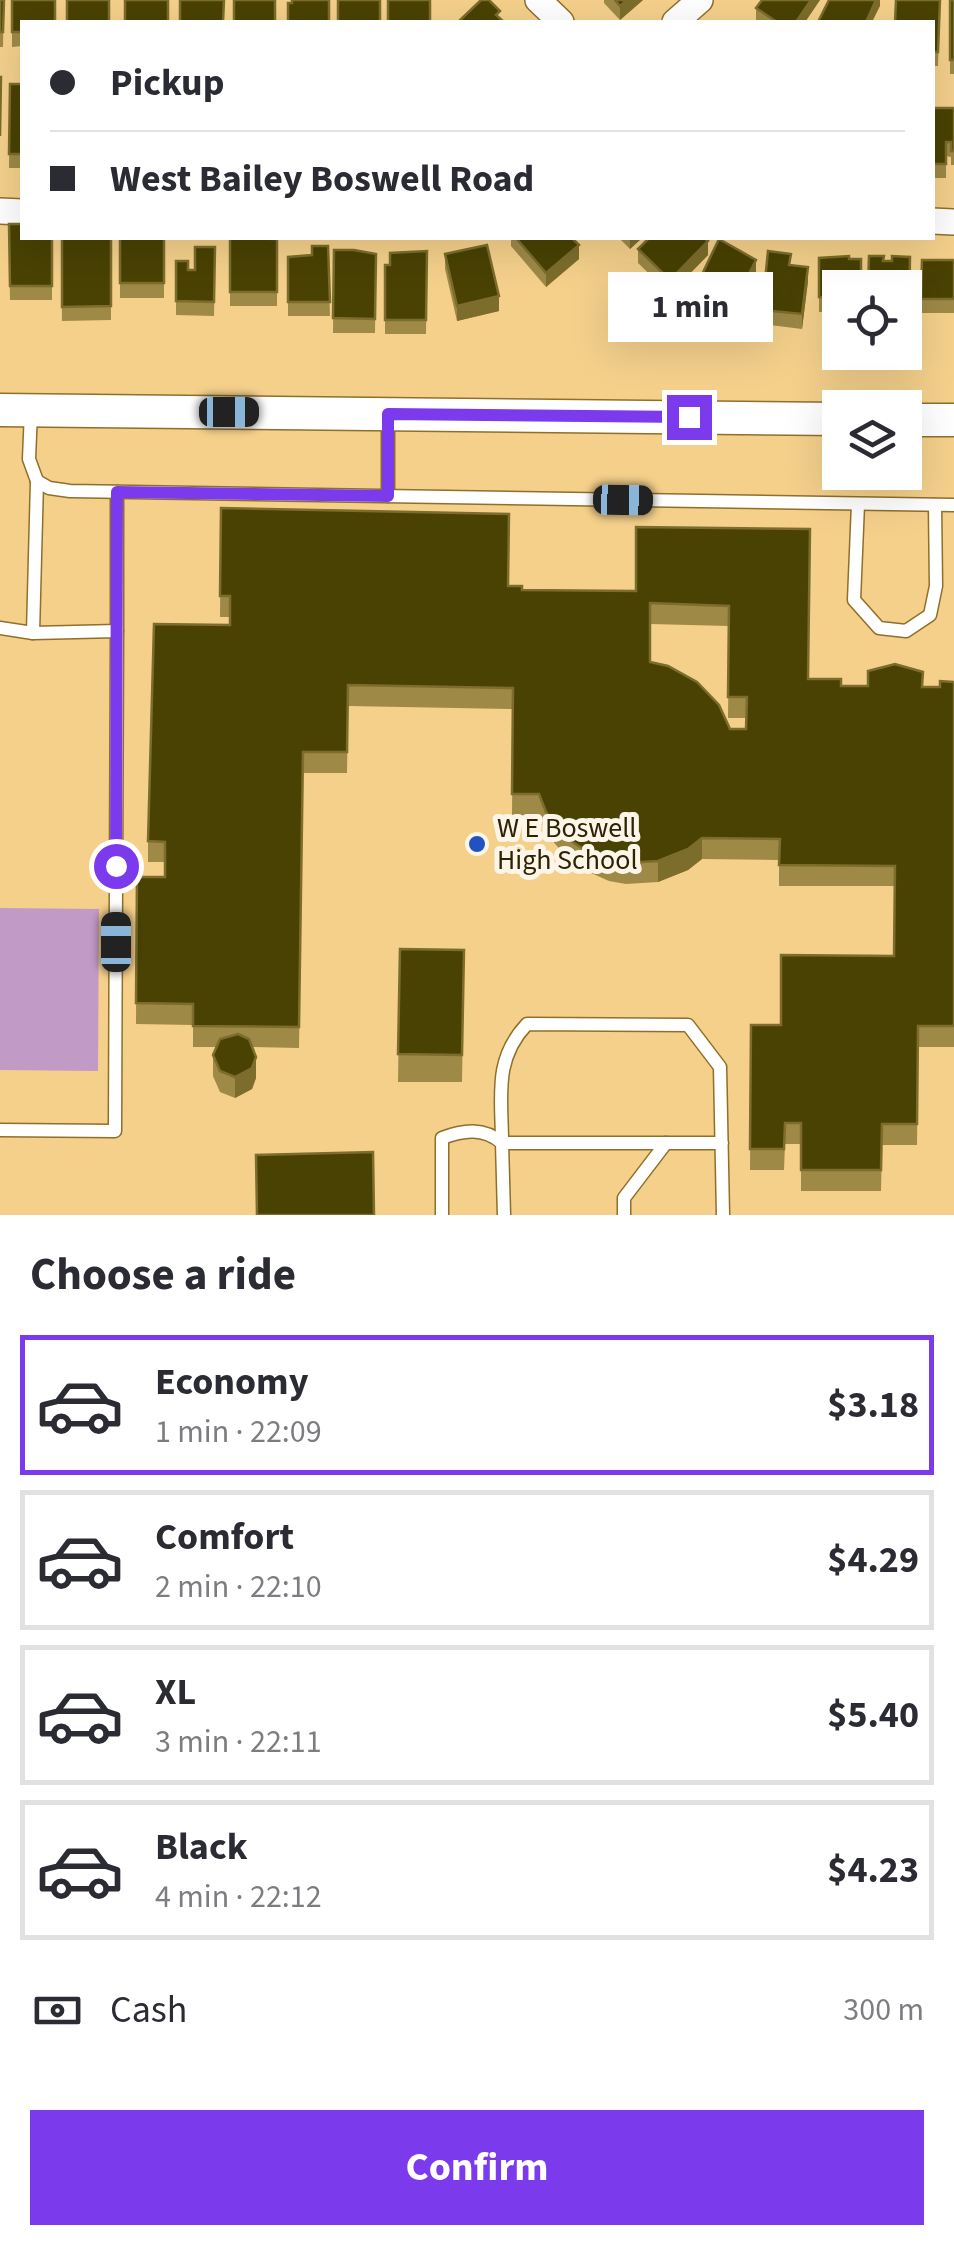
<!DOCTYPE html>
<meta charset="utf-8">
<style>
:root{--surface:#fff;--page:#f7f7f7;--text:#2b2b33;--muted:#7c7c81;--line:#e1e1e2;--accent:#7c3aed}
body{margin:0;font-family:"Source Sans 3",sans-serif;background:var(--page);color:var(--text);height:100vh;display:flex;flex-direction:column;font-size:38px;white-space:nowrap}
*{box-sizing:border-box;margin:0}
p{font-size:32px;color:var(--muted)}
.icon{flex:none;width:55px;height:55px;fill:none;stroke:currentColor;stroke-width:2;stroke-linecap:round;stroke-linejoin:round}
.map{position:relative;height:1215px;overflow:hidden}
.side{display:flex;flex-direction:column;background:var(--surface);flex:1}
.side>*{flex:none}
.guide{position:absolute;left:20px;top:20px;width:915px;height:220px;border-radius:0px;box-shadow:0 10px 40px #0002;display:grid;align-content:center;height:220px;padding:0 30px;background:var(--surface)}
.controls{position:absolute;left:822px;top:270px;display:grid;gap:20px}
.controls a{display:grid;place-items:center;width:100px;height:100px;border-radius:0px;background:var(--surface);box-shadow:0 10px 40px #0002;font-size:50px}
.end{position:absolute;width:45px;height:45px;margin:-22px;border:12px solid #7c3aed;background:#fff;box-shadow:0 0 0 5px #fff}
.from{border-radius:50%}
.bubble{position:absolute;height:70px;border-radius:0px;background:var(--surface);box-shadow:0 10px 40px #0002;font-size:32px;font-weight:700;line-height:70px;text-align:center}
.car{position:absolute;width:30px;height:60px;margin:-30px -15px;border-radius:12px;box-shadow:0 0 8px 2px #0007;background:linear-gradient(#222 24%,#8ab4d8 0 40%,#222 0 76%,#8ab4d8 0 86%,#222 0)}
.guide b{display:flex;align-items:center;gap:35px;height:95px;font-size:38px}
.guide b+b{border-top:2px solid var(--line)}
.guide i{width:25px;height:25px;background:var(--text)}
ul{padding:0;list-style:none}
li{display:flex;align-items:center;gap:30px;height:140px;margin:0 20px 15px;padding:0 10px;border:5px solid var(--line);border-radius:0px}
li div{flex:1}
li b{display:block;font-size:38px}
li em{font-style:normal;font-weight:700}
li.current{border-color:var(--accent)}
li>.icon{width:90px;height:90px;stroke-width:1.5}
h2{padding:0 30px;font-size:45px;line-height:120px}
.pay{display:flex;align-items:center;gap:25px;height:110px;padding:0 30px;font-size:38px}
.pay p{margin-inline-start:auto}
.button{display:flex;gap:20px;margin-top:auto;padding:20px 30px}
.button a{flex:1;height:115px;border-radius:0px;background:var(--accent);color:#fff;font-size:40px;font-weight:700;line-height:115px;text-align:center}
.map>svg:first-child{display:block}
</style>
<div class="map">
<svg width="954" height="1215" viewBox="0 0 954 1215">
<rect width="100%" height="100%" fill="#f4d08b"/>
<path fill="#c19ac5" d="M0,908L99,909L98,1071L0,1070Z"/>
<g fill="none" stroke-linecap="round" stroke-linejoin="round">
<defs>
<g id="service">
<path d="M388,417V496"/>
<path d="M37,481L49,488L70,491L954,505"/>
<path d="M117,492V631"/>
<path d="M858,504L854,600L879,628L906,631L930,615L936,586L935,505"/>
<path d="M0,628L33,633L37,481L29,459L31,411"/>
<path d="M0,1130L115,1131L117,631L33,633"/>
<path d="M722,1143H502C502,1097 493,1060 527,1024L688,1025L720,1067L723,1215"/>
<path d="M442,1215V1138C463,1130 484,1127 502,1143L504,1215"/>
<path d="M624,1215V1198L666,1143"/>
</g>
<g id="minor">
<path d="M538,0L561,22"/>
<path d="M675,22L700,0"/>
<path d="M0,211L22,212"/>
<path d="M932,221L954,222"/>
</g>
<g id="secondary">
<path d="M0,410L840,419"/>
<path d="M905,420H954"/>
</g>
</defs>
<use href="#service" stroke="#906f29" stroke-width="15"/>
<use href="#minor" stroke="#906f29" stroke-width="28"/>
<use href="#secondary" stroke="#906f29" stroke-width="35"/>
<use href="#service" stroke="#fff" stroke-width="12"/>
<use href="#minor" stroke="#fff" stroke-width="25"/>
<use href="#secondary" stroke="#fff" stroke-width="32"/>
</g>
<g fill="#9e8947" fill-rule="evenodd">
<path d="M0,0H4L3,47H0Z"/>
<path d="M12,0L22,22V46L12,47Z"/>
<path d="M604,0H643L620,20L604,3Z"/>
<path d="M762,0H820L805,22H756V8Z"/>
<path d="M940,0L938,66H932V22Z"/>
<rect x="950" y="0" width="4" height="74"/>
<path d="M10,84H22V168H9Z"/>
<path d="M932,108H954V165H951V157L946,156V178H932Z"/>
<path d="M9,224L22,238H52V300H10Z"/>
<path d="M61,238H111V320L62,321Z"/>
<rect x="120" y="238" width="44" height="60"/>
<path d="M230,238L277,239V306H230Z"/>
<path d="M511,238H572L579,259L546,287L511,246Z"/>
<path d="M619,238H642L630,249Z"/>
<path d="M328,246L330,316H288V257L312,255Z"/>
<path d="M215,247L214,316L176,315V261L188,270H195Z"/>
<path d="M638,249L708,255L670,294L638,263Z"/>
<path d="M334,250L376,254L375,333H333Z"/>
<path d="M427,251L426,334H385V265H390Z"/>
<path d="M445,254L499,311L457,321L445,269Z"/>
<path d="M910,257L909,328L905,327V288L883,261H892Z"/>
<path d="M819,258L849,259L840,288V312H819Z"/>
<path d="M922,260H954V313H921Z"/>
<path d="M791,265L808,281L802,329L762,324V310Z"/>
<path d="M756,274L732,322L695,303V289Z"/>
<path d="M221,508L522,590L636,591L810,529L808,679L841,686L940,687L954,682V1047H918L917,1145H882L881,1191H801V1144H785L784,1170H750L751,1025H781L894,956V886H779V860L702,859L688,870L658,882L626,884L609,881L580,868L567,858L546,833L539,815H512L513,709L348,706L347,773H303L299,1048L253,1047L256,1078L252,1089L235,1098L220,1092L213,1076V1055L216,1047H193V1025L136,1024L137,877H165V862H148V841L230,625V617H220ZM650,624L729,626L728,718H747L746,729H730L650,662Z"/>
<path d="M400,949L464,950L462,1082H398Z"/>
</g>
<g fill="#7c6d2c">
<path d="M627,0H643L620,20V6Z"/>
<path d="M811,0H820L805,22H796Z"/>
<path d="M876,0H880V6L872,22H866Z"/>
<path d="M630,238H642L630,249Z"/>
<path d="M708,241V255L670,294V280Z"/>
<path d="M579,245V259L546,287V273Z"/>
<path d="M756,260V274L732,322V307Z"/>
<path d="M808,267V281L802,329V314Z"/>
<path d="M499,296V311L457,321V306Z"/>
<path d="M702,838V859L688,870L658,882V861Z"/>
<path d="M256,1057V1078L252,1089L235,1098V1077Z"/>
</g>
<g fill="#494203" stroke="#7c6d2c" stroke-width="2.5" fill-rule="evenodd">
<path d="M0,0H4L3,32H0Z"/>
<path d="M12,0H55V22H22V32H12Z"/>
<rect x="67" y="0" width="42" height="22"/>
<rect x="125" y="0" width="43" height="22"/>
<path d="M180,0H224L223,22H180Z"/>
<rect x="234" y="0" width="41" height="22"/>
<path d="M292,0H329V22H288V3H292Z"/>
<rect x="338" y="0" width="42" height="22"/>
<rect x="388" y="0" width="42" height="22"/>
<path d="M481,0H489L500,11L496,15L504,22H458Z"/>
<path d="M615,0H627L620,6Z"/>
<path d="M762,0H811L796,22H777L756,8Z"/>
<path d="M829,0H876L866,22H818Z"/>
<path d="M896,0H940L938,52H932V22H895Z"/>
<rect x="950" y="0" width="4" height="60"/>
<path d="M0,77H1L0,136Z"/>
<path d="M10,84H22V154H9Z"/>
<path d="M932,108H954V151H951V142H946V164H932Z"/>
<path d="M9,224H22V238H52V286H10Z"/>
<path d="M62,238H111V306L62,307Z"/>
<rect x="120" y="238" width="44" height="45"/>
<path d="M230,238L277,239V292H230Z"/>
<path d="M516,238H572L579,245L546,273Z"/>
<path d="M649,238H704L708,241L670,280L638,249Z"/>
<path d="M719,239L756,260L732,307L695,289Z"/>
<path d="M487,245L499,296L457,306L445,254Z"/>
<path d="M312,246H328L330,302H288V257L312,255Z"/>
<path d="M195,247H215L214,302L176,301V261H188V270H195Z"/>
<path d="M334,250H354L376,254L375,319L333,318Z"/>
<path d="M427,251L426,320H385V265H390V253Z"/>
<path d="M768,251L791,254L789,265L808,267L802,314L762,310Z"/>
<path d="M849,256V259H861V288H840V298L819,297V258Z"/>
<path d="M869,256H884L883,261H892V256L910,257L909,313H905V288H868Z"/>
<path d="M922,260H954V299H921Z"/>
<path d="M221,508L509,514L508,586H522V590L636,591V527L810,529L808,679H841V686H868V671L895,664L923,672L922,687H940V681L954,682V1026H918L917,1124H882L881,1170H801V1123H785L784,1149H750L751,1025H781V955L894,956L895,866L779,865L780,839L702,838L688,849L658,861L626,863L609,860L580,847L567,838L546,812L539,794H512L513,688L348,685L347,752H303L299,1027L193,1026V1004L136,1003L137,877H165V842L148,841L154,624L230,625V596H220ZM650,603L729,606L728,697H747L746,729H730L719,705L697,682L668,666L650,662Z"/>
<path d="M400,949L464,950L462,1055L398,1054Z"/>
<path d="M238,1034L249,1039L256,1057L252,1068L235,1077L220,1071L213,1055L220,1039Z"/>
<path d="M373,1152L374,1215H257L256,1155Z"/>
</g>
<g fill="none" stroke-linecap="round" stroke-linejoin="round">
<path stroke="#7c3aed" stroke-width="12" d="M116,866L117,492L388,496V414L689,417"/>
</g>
<circle fill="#2153c0" stroke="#fcf5e8" stroke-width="4" cx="477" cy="844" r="10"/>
<g text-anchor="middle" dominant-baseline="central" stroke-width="10" stroke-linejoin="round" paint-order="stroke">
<g font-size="28" fill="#2f2104" stroke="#fcf5e8" text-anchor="start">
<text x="497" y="828">W E Boswell<tspan x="497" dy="32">High School</tspan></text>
</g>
</g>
</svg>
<div class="controls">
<a><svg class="icon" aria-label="locate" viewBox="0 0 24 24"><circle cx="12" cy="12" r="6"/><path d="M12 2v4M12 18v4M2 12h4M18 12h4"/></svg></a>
<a><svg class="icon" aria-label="layers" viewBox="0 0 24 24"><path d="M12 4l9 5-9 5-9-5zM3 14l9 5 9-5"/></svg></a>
</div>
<i class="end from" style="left:116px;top:866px"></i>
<i class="end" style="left:689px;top:417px"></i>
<div class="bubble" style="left:608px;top:272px;width:165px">1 min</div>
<i class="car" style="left:229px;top:412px;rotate:90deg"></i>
<i class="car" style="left:623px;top:500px;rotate:91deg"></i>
<i class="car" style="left:116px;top:942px;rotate:0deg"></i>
<div class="guide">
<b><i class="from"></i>Pickup</b>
<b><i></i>West Bailey Boswell Road</b>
</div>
</div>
<section class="side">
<h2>Choose a ride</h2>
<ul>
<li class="current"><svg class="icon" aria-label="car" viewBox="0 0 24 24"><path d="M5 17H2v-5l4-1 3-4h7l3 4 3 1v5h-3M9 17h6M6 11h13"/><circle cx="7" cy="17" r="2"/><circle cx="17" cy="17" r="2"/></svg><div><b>Economy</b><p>1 min · 22:09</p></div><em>$3.18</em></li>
<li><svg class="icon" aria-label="car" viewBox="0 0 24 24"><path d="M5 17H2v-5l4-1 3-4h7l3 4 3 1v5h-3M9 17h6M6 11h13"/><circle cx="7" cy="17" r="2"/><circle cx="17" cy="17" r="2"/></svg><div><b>Comfort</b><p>2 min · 22:10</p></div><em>$4.29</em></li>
<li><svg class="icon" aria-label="car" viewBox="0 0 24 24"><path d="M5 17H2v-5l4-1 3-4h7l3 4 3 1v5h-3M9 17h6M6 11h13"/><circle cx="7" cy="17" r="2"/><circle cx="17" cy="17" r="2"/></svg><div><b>XL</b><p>3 min · 22:11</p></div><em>$5.40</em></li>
<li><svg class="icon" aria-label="car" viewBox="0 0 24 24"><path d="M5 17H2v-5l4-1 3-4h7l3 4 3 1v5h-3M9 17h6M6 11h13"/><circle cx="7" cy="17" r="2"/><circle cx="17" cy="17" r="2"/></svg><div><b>Black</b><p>4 min · 22:12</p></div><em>$4.23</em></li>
</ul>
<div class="pay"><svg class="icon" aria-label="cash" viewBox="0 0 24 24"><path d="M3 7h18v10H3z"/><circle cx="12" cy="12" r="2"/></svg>Cash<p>300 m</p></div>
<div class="button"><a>Confirm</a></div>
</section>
